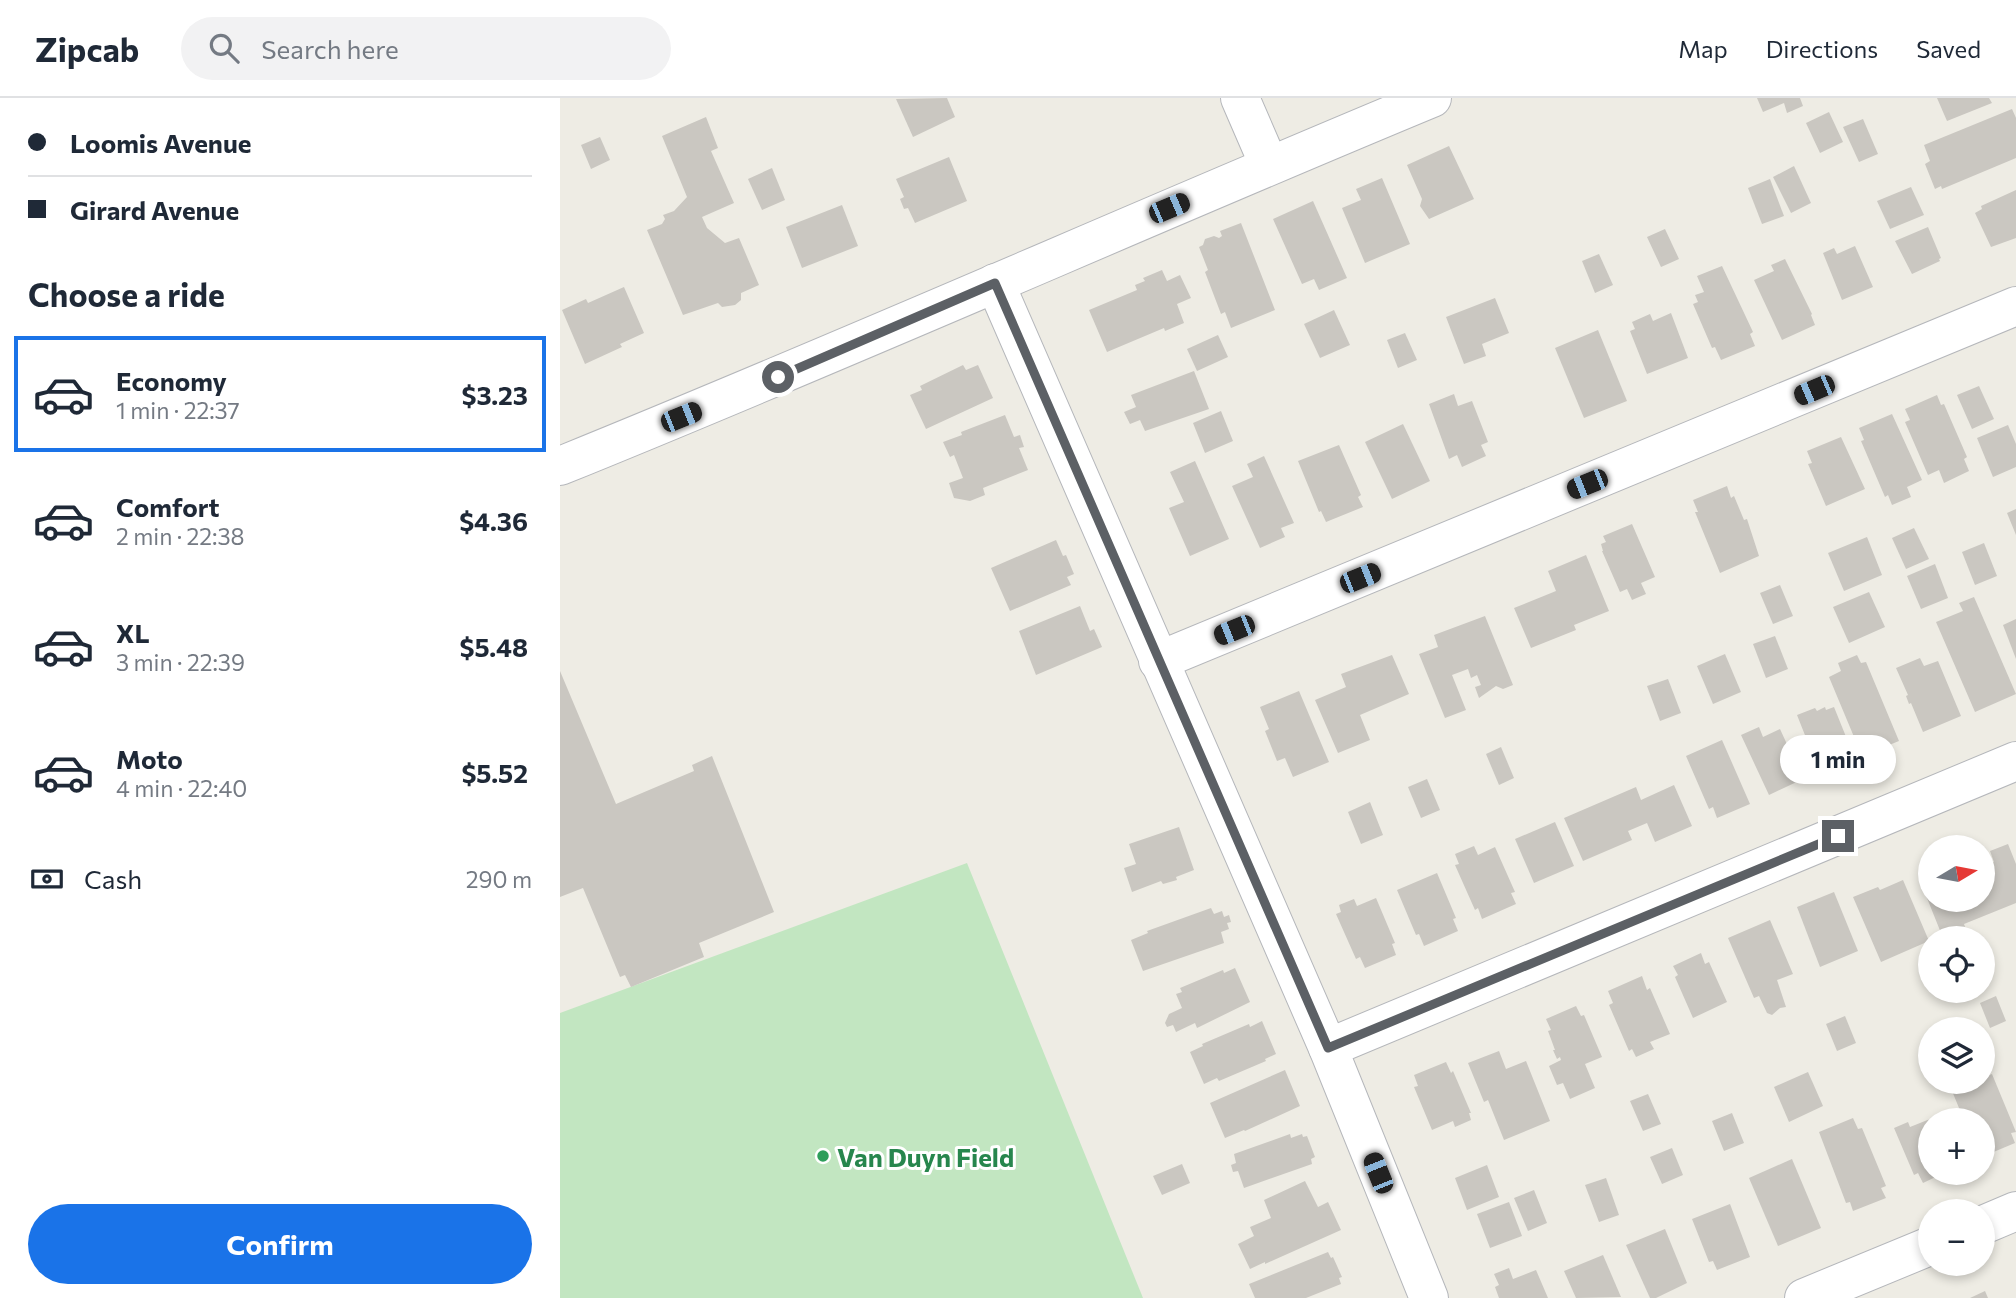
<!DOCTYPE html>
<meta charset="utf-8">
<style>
:root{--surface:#fff;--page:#f2f2f3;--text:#1f2937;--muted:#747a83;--line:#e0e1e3;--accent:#1a73e8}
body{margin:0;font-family:Commissioner,sans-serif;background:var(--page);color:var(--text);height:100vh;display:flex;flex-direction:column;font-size:26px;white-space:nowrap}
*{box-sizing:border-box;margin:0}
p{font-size:23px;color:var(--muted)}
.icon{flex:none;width:38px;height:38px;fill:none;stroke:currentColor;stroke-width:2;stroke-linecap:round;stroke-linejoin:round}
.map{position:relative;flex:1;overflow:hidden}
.sheet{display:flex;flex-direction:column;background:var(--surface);width:560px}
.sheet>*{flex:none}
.banner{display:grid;align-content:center;height:154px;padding:0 28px;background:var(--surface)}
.needle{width:46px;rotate:80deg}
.buttons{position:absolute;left:1358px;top:737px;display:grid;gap:14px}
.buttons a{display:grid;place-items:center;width:77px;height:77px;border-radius:50%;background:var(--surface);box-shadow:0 4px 10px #0003;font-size:35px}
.end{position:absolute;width:32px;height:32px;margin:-16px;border:9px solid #5c6065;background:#fff;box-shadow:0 0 0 4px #fff}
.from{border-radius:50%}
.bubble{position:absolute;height:49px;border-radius:24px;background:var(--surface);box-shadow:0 4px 10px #0003;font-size:23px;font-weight:700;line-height:49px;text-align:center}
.car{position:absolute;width:21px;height:42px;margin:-21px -10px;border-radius:9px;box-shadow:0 0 5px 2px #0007;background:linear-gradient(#222 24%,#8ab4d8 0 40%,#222 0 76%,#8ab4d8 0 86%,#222 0)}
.banner b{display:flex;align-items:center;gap:24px;height:66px;font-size:26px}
.banner b+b{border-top:2px solid var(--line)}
.banner i{width:18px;height:18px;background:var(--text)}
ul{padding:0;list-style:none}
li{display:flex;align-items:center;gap:21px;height:116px;margin:0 14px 10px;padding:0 14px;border:4px solid transparent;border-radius:0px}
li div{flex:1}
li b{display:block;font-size:26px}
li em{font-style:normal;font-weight:700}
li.current{border-color:var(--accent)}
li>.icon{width:63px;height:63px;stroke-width:1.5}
h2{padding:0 28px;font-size:32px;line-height:84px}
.pay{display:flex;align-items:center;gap:18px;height:77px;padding:0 28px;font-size:26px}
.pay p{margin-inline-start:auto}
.button{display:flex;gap:14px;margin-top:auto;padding:14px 28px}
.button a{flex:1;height:80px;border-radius:42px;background:var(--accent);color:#fff;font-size:28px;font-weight:700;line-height:80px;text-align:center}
header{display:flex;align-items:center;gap:42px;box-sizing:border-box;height:98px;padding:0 35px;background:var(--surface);border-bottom:2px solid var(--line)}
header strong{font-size:33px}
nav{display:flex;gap:38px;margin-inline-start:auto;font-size:24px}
.search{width:490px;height:63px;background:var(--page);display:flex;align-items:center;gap:18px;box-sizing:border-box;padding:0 24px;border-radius:38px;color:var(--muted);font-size:26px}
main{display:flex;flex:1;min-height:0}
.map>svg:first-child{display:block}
</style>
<header>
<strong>Zipcab</strong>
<div class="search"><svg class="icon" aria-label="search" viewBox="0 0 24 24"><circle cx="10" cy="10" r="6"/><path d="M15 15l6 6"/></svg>Search here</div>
<nav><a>Map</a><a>Directions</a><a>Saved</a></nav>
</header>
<main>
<section class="sheet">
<div class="banner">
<b><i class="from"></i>Loomis Avenue</b>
<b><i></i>Girard Avenue</b>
</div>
<h2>Choose a ride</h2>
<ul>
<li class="current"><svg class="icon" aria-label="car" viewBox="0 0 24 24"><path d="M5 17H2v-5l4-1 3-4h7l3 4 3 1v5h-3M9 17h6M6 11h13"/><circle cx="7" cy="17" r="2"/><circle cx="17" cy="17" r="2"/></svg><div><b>Economy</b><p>1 min · 22:37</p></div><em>$3.23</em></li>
<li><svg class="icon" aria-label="car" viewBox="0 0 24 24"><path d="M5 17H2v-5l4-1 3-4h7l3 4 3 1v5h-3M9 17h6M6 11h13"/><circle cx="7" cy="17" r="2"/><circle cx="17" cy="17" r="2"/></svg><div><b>Comfort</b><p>2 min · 22:38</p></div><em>$4.36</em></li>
<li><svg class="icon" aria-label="car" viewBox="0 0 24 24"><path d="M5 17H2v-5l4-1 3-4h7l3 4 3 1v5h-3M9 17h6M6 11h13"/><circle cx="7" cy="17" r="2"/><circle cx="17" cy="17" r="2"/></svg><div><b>XL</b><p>3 min · 22:39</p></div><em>$5.48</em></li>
<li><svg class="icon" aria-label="car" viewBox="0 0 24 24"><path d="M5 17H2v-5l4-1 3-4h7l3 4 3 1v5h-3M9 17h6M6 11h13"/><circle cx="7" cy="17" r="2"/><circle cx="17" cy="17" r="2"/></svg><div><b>Moto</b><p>4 min · 22:40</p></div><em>$5.52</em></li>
</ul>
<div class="pay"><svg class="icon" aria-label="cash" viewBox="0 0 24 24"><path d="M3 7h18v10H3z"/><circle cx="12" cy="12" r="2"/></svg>Cash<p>290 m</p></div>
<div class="button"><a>Confirm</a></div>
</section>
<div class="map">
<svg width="1456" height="1200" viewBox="0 0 1456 1200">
<rect width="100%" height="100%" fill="#eeece4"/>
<path fill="#c2e6c1" d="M407,765L583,1200H0V915Z"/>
<g fill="#cac7c1">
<path d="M387,0L395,19L353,39L336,1Z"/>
<path d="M1197,0H1240L1243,8L1227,15L1224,5L1203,14Z"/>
<path d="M1377,0H1429L1432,5L1387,23Z"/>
<path d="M1452,11L1456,20V60L1382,91L1381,88L1375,91L1365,66L1370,63L1364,47Z"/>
<path d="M1269,14L1283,44L1260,55L1246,25Z"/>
<path d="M146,19L158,50L151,53L174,105L142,119L147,130L165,145L179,140L199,187L181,195V202L175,207L162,209L158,205L123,217L87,132L102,126L105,121L103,117L114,113L127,99L102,38Z"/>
<path d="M1303,21L1318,56L1299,64L1283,29Z"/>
<path d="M40,39L50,62L31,71L21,47Z"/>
<path d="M889,48L914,101L869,121L860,108L862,101L847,67Z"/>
<path d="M389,59L407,103L355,125L348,110L344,111L340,101L344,99L336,81Z"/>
<path d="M1234,68L1251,105L1231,115L1213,79Z"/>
<path d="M212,70L225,102L202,112L188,81Z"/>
<path d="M822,80L850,146L805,165L782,110L801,102L796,91Z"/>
<path d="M1210,81L1224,118L1202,126L1188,90Z"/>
<path d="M1351,89L1364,117L1330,131L1317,103Z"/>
<path d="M1456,92V140L1431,149L1415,115L1422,111L1421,108Z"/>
<path d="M753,103L787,180L759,192L754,181L742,186L713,121Z"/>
<path d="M282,107L298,148L242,170L226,129Z"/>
<path d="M681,125L715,212L671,230L665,214L661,216L645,174L648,172L639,149L643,147L645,141L654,138L659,140L662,138L660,133Z"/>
<path d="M1368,129L1381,160L1379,161L1380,163L1352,176L1335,143Z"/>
<path d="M1105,131L1119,161L1101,169L1087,139Z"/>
<path d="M1295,148L1313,189L1282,202L1263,155L1274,150L1277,156Z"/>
<path d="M1039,156L1053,187L1035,195L1022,163Z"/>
<path d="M1225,161L1252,216L1251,217L1255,227L1222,242L1194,182L1214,173L1211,167Z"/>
<path d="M1162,168L1193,234L1190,236L1195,248L1161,262L1155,249L1152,250L1133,206L1138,204L1135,197L1144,194L1137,178Z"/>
<path d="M602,172L607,183L620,177L631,200L617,206L624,225L605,233L604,230L547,254L529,212L577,192L575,187L585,183L583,180Z"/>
<path d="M64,189L84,235L60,246L62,249L25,266L2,212L26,201L28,205Z"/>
<path d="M935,200L949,235L922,246L926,258L904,266L886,219Z"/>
<path d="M774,212L790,247L760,260L744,226Z"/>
<path d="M1111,215L1128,260L1087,276L1070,233L1075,231L1072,224L1090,216L1093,223Z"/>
<path d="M1038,232L1067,303L1024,320L995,250Z"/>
<path d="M845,235L857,262L838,270L827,242Z"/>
<path d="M658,237L668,259L637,273L627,251Z"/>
<path d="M403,267L406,272L418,267L433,300L366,331L350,297L362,292L360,288Z"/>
<path d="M634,273L649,311L585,333L580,322L570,326L564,314L576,309L571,297Z"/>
<path d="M1419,288L1434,321L1412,331L1397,297Z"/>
<path d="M894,296L898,308L912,303L928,344L921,347L926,358L902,369L897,357L889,361L869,306Z"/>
<path d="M1377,297L1381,307L1384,306L1407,359L1404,361L1409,373L1384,385L1379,372L1368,377L1345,324L1350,322L1345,311Z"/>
<path d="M661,313L673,343L645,355L633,325Z"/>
<path d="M1332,316L1362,382L1347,389L1351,399L1332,407L1328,397L1325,399L1301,343L1304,342L1299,330Z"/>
<path d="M445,317L454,339L460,337L464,349L459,350L468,372L423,390L425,397L410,403L394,400L389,385L403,380L394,357L390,359L383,344L402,337L401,334Z"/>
<path d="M843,326L870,383L832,401L805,344Z"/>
<path d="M1448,327L1456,346V369L1433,379L1417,340Z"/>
<path d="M1281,339L1305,391L1266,408L1248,366L1252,365L1247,353Z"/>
<path d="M779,347L801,397L798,399L803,409L766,424L761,413L759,414L738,363Z"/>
<path d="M704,358L734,425L721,430L725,439L700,450L672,388L693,379L687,366Z"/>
<path d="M635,363L669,441L630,458L609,410L624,404L610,374Z"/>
<path d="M1167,388L1171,400L1174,398L1184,422L1187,421L1199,458L1160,475L1135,414H1138L1133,402Z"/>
<path d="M1456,411V437L1447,415Z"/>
<path d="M1072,426L1095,479L1081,485L1086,496L1072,502L1067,491L1060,494L1042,453H1043L1041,446L1046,444L1043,438Z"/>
<path d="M1354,430L1369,461L1346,471L1332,440Z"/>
<path d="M1307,439L1322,477L1284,493L1268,455Z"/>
<path d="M496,442L503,458L506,457L514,476L507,479L511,487L450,513L431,470Z"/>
<path d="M1424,445L1437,478L1415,487L1402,454Z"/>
<path d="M1026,457L1049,513L1014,527L1016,532L971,550L954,510L996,493L988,473Z"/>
<path d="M1375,466L1388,500L1361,511L1347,478Z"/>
<path d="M1220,487L1233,518L1213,526L1200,495Z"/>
<path d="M1309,494L1325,529L1289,545L1273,509Z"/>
<path d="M1414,499L1456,596L1415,614L1376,524L1403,513L1399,505Z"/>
<path d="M520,508L530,533L534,531L542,549L476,577L459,533Z"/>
<path d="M925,518L953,587L943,591L936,588L919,600L915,589L921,587L917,577L911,580L908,571L892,577L906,612L885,620L859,556L878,549L874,537Z"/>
<path d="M1456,521V561L1443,527Z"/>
<path d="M1215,538L1228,571L1206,580L1193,546Z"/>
<path d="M1165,556L1181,594L1153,606L1137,568Z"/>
<path d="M832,557L849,596L800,617L810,642L778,655L755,602L786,589L781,576Z"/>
<path d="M1297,557L1301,565L1306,564L1339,643L1302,658L1269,579L1281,573L1278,565Z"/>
<path d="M1360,560L1364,568L1378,563L1401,618L1363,634L1351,605L1349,606L1346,598L1348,597L1336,570Z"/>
<path d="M0,573L56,706L134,673L132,667L152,658L214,814L139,845L144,859L71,889L65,877L60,879L23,790L0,799Z"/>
<path d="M1108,581L1121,615L1100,623L1087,588Z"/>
<path d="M739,593L769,664L733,679L725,660L717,663L705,633L709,631L700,609Z"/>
<path d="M1265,609L1266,612L1274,609L1295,661L1275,670L1276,674L1268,677L1266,673L1260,675L1237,617L1255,610L1257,613Z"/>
<path d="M1199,629L1203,639L1220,631L1243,681L1209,697L1181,637Z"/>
<path d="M1162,642L1190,706L1157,720L1153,709L1149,711L1126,658Z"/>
<path d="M941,649L954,680L939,687L926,656Z"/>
<path d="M867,681L880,712L861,720L848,689Z"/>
<path d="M1114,687L1132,728L1095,744L1087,725L1068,733L1072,742L1023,763L1004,720L1076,689L1081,702Z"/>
<path d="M810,704L823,737L801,746L788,714Z"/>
<path d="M995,724L1014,768L974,785L955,741Z"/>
<path d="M619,729L634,772L616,779L617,782L603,786L601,783L572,794L564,770L576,766L569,746Z"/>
<path d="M1448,746L1456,766V805L1404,826L1409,840H1383L1365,795L1370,793V802H1423V768L1434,764L1430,753Z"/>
<path d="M914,748L918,757L935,749L955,794L951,795L956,806L922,821L918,810L915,812L895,767L899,766L895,756Z"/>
<path d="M877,775L896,820L893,821L898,833L864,848L859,836L856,837L837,792Z"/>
<path d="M1343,782L1369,843L1321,864L1293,799L1318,789L1320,792Z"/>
<path d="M1274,794L1298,853L1260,869L1237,809Z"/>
<path d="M816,800L835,845L832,846L836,857L805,870L800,859L796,861L776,816L781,814L779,807L794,801L797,808Z"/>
<path d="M651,810L654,816L662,813L664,819L669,817L671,824L667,825L669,831L661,834L664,845L583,873L571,842L588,835L587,833Z"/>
<path d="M1210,822L1233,876L1217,882L1226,909L1220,910L1212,917L1207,915L1199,898L1194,900L1168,840Z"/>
<path d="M1141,855L1145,866L1149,864L1167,904L1133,920L1115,879L1118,877L1113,868Z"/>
<path d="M675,870L690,904L637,930L635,925L616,934L613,927L607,929L605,925L609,916L622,910L616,896L622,894L620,890L663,872L664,875Z"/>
<path d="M1082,878L1087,892L1090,890L1110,936L1090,944L1094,951L1076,959L1072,951L1069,953L1049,907L1053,905L1048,893Z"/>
<path d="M1436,898L1446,923L1430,930L1420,905Z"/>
<path d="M1016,908L1021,918L1024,917L1042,959L1025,966L1035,990L1010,1001L1003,985L997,987L989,968L1001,962L1000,959L997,961L993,952H995L988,933L991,932L986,921Z"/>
<path d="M1285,918L1296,945L1277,953L1266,926Z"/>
<path d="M702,923L716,956L705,961L706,963L659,983L657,980L644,986L630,954L643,948L642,946L689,926L690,929Z"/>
<path d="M939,953L946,971L966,963L990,1023L944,1042L928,1002L924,1004L908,965Z"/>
<path d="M886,964L891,975L893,973L911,1015H909L911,1022L895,1029L893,1023L872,1032L854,989L858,988L854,977Z"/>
<path d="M725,972L740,1008L685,1033L684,1032L665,1040L650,1005Z"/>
<path d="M1248,974L1263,1008L1229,1024L1214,989Z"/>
<path d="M1432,976L1456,1034L1451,1035L1455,1045L1424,1058L1423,1022H1404L1392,993L1399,990L1396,984H1423V980Z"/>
<path d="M1088,996L1101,1026L1083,1033L1070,1003Z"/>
<path d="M1172,1015L1184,1045L1164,1053L1152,1023Z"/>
<path d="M1293,1020L1298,1031L1302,1030L1326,1088L1321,1090L1326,1100L1293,1113L1290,1104L1286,1105L1259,1034Z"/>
<path d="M1370,1021V1074H1386L1363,1085L1358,1075L1354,1077L1334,1030L1348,1024L1350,1029Z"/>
<path d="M730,1036L731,1040L742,1036L743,1039L747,1038L755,1059L751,1061L752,1066L684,1090L678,1073L673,1074L671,1067L676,1065L674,1056Z"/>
<path d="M1112,1050L1123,1077L1102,1086L1090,1059Z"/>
<path d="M1232,1061L1261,1130L1218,1148L1189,1080Z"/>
<path d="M622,1066L630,1085L602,1097L593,1078Z"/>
<path d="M927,1067L939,1099L907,1112L895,1080Z"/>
<path d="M1046,1080L1059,1117L1039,1124L1025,1087Z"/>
<path d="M745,1083L758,1109L768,1104L781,1132L705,1166V1164L690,1171L678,1146L694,1138L690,1129L711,1120L704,1102Z"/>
<path d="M974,1092L987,1125L968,1133L954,1100Z"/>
<path d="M949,1104L962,1138L930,1150L917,1116Z"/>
<path d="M1170,1106L1190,1159L1157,1172L1153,1163L1149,1164L1132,1121Z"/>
<path d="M1105,1131L1127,1185L1096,1200H1090L1066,1147Z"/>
<path d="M768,1154L771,1160L773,1159L782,1179L779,1180L781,1186L746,1200H695L689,1186Z"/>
<path d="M1043,1157L1061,1199L1016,1200L1004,1173Z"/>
<path d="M949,1170L953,1181L976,1172L988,1200H939L935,1189L939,1187L934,1176Z"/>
<path d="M1425,1193L1428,1200H1410Z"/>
</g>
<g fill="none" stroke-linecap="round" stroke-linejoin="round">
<defs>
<g id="minor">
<path d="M680,0L709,67"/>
<path d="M435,185L768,950L869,1200"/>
<path d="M0,368C292,250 580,121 872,0"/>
<path d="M598,563L1456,208"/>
<path d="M768,950L1456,663"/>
<path d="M1423,1127L1456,1113"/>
<path d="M1244,1200L1370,1148"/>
</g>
</defs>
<use href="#minor" stroke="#b5b7bb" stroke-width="40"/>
<use href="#minor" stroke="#fff" stroke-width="38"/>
</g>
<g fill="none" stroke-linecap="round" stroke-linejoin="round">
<path stroke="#5c6065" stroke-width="9" d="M218,279L435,185L768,950L1278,738"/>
</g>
<circle fill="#2e9e5b" stroke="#fff" stroke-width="2.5" cx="263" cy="1058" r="7"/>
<g text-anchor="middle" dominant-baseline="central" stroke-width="6" stroke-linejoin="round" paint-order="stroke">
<g font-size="26" font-weight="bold" fill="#27864d" stroke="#fff" text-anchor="start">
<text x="277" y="1058">Van Duyn Field</text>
</g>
</g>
</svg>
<div class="buttons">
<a><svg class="needle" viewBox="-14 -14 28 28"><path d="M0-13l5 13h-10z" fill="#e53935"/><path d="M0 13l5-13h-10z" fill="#747a83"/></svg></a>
<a><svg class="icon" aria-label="locate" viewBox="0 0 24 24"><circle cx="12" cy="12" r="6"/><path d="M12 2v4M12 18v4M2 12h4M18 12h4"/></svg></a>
<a><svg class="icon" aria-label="layers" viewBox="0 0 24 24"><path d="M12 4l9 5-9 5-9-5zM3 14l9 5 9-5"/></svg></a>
<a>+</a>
<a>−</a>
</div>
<i class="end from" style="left:218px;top:279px"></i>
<i class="end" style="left:1278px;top:738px"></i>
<div class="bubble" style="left:1220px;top:637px;width:116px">1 min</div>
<i class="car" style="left:609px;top:110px;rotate:67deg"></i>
<i class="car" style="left:1254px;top:292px;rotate:247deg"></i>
<i class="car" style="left:121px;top:319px;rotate:68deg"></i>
<i class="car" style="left:1027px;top:386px;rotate:248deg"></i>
<i class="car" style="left:800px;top:480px;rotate:68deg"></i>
<i class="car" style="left:674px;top:532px;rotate:248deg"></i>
<i class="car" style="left:818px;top:1075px;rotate:338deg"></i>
</div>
</main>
